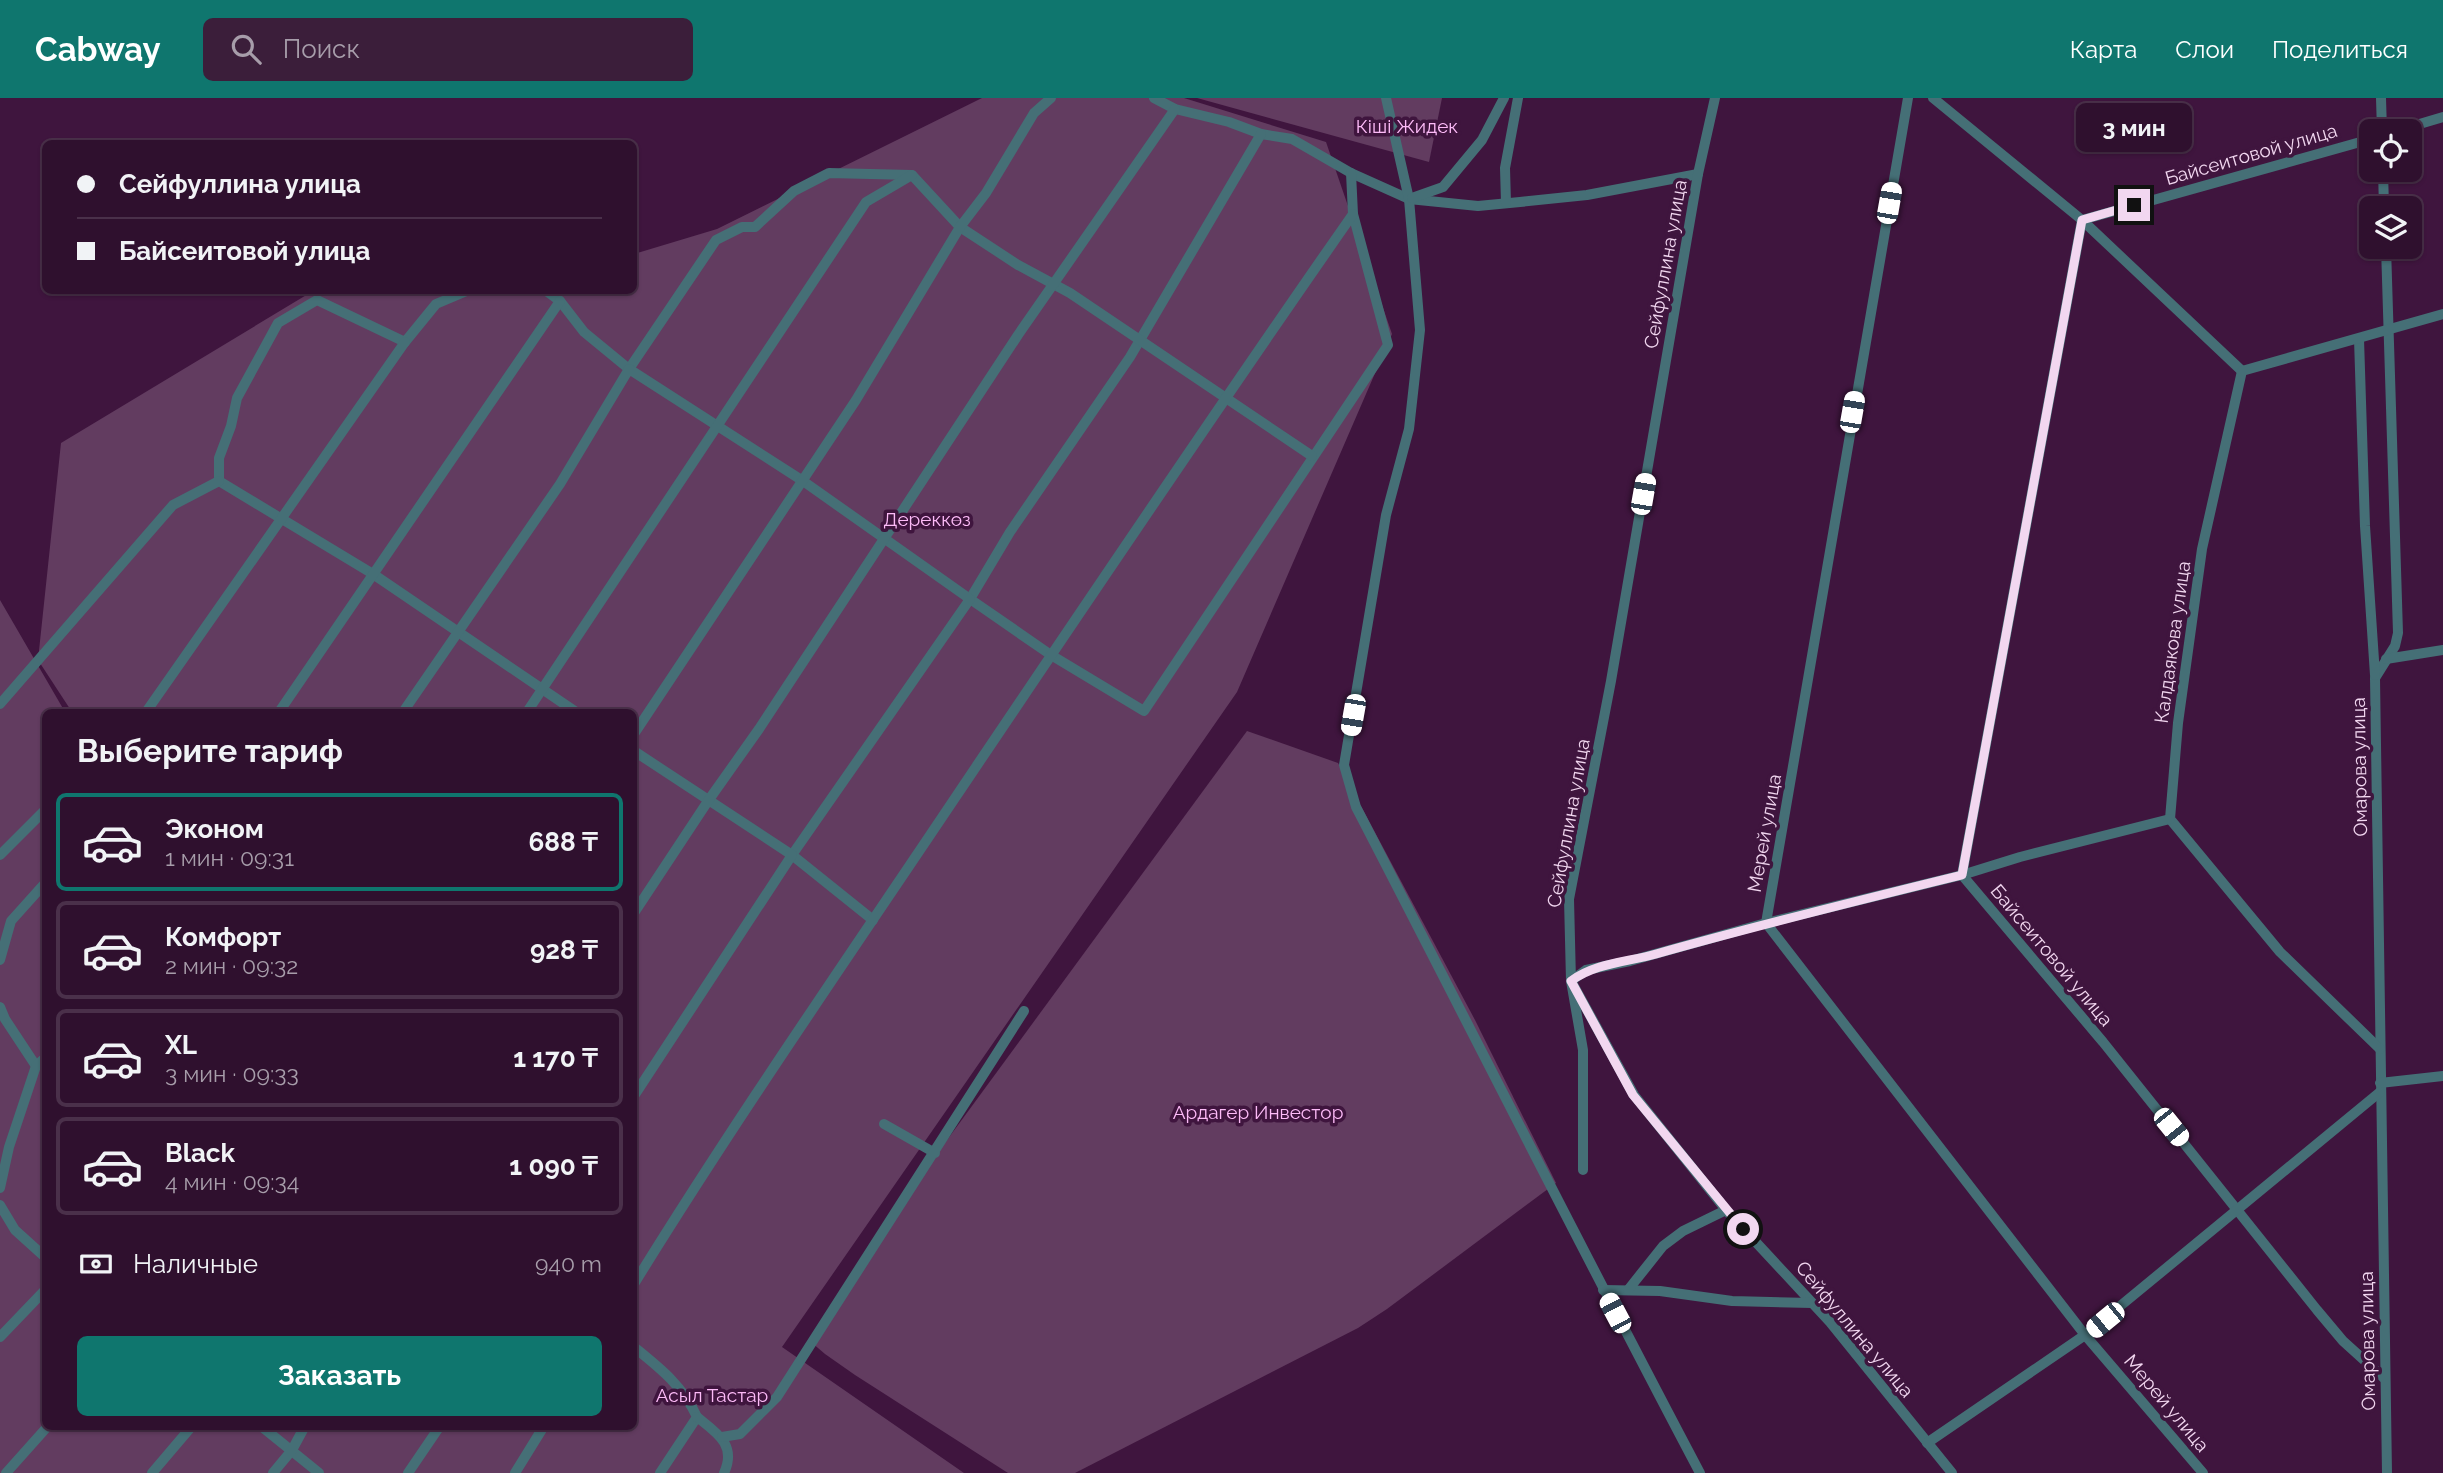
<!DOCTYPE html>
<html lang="ru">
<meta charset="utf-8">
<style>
:root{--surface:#2f102e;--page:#3b1e3a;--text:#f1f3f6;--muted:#a79daa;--line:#4a304a;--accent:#0f766e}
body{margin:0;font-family:Raleway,sans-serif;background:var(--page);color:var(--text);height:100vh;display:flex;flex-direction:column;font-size:26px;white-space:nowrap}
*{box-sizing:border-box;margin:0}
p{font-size:23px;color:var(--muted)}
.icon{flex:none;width:38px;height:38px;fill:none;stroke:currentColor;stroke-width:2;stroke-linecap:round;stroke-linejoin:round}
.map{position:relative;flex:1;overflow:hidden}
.side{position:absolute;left:42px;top:611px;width:595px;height:721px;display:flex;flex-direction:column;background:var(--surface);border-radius:10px;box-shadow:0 2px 5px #0004,0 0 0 2px var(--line)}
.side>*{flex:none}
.guide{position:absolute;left:42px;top:42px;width:595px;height:154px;border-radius:10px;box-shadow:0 2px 5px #0004,0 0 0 2px var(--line);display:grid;align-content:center;height:154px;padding:0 35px;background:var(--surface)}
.fabs{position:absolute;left:2359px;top:21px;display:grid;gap:14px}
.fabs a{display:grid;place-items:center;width:63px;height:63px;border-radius:10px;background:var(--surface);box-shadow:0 2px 5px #0004,0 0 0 2px var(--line);font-size:35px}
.end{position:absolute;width:32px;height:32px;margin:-16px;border:9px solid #f2d7f0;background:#111;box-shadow:0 0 0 4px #111}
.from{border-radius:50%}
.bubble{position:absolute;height:49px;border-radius:10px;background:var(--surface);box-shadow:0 2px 5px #0004,0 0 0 2px var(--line);font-size:23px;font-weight:700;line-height:49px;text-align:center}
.car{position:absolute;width:21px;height:42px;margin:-21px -10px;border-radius:9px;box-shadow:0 0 5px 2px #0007;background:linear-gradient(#fff 24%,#345 0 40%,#fff 0 76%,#345 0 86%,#fff 0)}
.guide b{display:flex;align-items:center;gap:24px;height:66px;font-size:26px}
.guide b+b{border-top:2px solid var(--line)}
.guide i{width:18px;height:18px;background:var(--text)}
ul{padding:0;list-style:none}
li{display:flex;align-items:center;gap:21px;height:98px;margin:0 14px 10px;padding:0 21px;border:4px solid var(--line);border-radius:10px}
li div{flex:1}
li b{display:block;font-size:26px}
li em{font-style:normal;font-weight:700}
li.current{border-color:var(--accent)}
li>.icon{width:63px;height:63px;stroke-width:1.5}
h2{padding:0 35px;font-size:32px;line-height:84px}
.pay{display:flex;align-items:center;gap:18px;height:77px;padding:0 35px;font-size:26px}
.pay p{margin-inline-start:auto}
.action{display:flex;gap:14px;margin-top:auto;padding:14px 35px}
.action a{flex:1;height:80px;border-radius:10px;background:var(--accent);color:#fff;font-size:28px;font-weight:700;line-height:80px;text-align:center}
header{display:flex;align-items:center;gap:42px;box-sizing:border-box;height:98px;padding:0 35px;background:var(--accent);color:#fff}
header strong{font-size:33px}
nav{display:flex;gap:38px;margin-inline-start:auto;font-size:24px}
.search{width:490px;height:63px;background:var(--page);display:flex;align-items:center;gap:18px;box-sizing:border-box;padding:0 24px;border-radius:10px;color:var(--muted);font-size:26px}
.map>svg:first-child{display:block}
</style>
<header>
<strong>Cabway</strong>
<div class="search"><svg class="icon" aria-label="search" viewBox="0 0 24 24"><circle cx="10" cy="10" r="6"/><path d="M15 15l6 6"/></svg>Поиск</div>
<nav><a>Карта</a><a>Слои</a><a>Поделиться</a></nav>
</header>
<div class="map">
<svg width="2443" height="1375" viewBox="0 0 2443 1375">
<rect width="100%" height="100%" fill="#3f153e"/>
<g fill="#623c60">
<path d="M982,0H1184L1326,44L1392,236L1237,594L782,1249L964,1375H0V502L65,614H46V1328H634V614H72L38,562L61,345L313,193L634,192V156L717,131Z"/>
<path d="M1197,0H1442L1429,64Z"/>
<path d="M1247,633L1338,665L1475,922L1556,1085L1387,1211L1358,1230L1075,1375H1008L855,1277L825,1256L811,1244L914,1087Z"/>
</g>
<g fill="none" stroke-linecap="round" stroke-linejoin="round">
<g stroke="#456f76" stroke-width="10">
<path d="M1154,0L1175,11L1229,24L1261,36L1292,41L1351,75L1409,101L1478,108L1520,104L1587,97L1698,76"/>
<path d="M1386,0L1409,101L1420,232L1409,331L1386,417L1344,667L1356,709C1471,931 1583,1154 1700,1375"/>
<path d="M1715,0L1698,76L1611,583L1569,801L1571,883L1634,997L1726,1112L1830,1224L1952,1375"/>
<path d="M1908,0L1766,825L2085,1237L2203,1375"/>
<path d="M1933,0L2082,122L2242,273"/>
<path d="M2381,0L2382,33"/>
<path d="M2396,33L2443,19"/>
<path d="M1261,36L1130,259L1010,434L970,501L1051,557L1144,613L1388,247L1353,116L1351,75"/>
<path d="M2371,41L2082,122L1962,777L2103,944L2317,1212L2343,1243L2385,1281"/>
<path d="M2383,72L2384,110"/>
<path d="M1412,100L1443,89L1482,42L1504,0"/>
<path d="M1506,105L1505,70L1518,0"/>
<path d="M2386,149L2398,535L2395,548L2375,580L2387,1375"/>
<path d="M545,192L560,203L584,234L629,271L716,142L742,129H755L794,93L829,75L912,77L960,129L1018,167L1070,195L1312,358"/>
<path d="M2359,241L2365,428L2375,577"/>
<path d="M219,383L373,476L576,614"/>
<path d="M219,383V360L231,328L237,300L278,225L317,202L405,244L436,206L469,192"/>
<path d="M2386,561L2443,552"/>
<path d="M0,606L173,407L219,383"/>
<path d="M146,614L405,244"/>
<path d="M279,614L560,203"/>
<path d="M403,614L560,386L629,271L803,383L970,501L792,757L873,822"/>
<path d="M527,614L866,104L912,77"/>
<path d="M634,636L856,302L960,129L986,95L1034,15L1051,0"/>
<path d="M634,653L792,757L634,998"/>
<path d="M0,757L46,711"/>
<path d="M634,815L708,703L759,631L1018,237L1175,11"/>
<path d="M0,862L11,823L46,784"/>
<path d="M0,909L5,921L36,968"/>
<path d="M2380,951L2280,854L2170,721L2178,625L2202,451L2242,273L2443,216"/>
<path d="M2380,985L2443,978"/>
<path d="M884,1026L935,1055"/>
<path d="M1583,1072V952L1571,883L1586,872L1630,863L1766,825L1962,777L2020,759L2170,721"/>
<path d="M0,1090L9,1049L36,968L46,959"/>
<path d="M0,1107L15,1132L46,1160"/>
<path d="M634,1186C736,1021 847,861 955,700C1087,504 1218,309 1353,116"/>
<path d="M1603,1192L1660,1193L1732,1203L1812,1205"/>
<path d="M1628,1192L1663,1148L1683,1133L1726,1112"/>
<path d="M0,1239L46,1191"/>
<path d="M634,1249C660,1270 683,1288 697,1319L660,1375"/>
<path d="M697,1319C717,1335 737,1347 724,1375"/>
<path d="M261,1328L319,1375"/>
<path d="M722,1339L740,1336L777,1299L1024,913"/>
<path d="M1927,1345L2085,1237L2380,994"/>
<path d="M6,1375L48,1328"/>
<path d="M152,1375L192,1328"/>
<path d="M273,1375L292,1352L305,1328"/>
<path d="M408,1375L440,1328"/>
<path d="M515,1375L544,1328"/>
</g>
</g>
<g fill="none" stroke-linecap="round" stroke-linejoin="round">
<path stroke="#f2d7f0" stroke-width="9" d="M1743,1131L1633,997L1571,883C1595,865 1628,864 1656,856C1758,827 1860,802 1962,777L2082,122L2134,107"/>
</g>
<g text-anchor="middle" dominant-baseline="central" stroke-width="7" stroke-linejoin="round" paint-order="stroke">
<g font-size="19" fill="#fdbbf8" stroke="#3f153e">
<text x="1407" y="28">Кіші Жидек</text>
<text x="927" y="421">Дереккөз</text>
<text x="1258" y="1014">Ардагер Инвестор</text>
<text x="712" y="1297">Асыл Тастар</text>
</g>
<g font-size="19" fill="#f2d7f0" stroke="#3f153e">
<text transform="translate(2251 56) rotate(-16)">Байсеитовой улица</text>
<text transform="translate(1665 166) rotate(-80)">Сейфуллина улица</text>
<text transform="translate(2172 544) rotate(-82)">Калдаякова улица</text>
<text transform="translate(2359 669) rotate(-91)">Омарова улица</text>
<text transform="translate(1568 725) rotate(-80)">Сейфуллина улица</text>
<text transform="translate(1764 735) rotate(-80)">Мерей улица</text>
<text transform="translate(2052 857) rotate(50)">Байсеитовой улица</text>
<text transform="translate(1855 1231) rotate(50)">Сейфуллина улица</text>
<text transform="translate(2367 1243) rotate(-91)">Омарова улица</text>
<text transform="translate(2167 1305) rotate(50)">Мерей улица</text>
</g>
</g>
</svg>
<div class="fabs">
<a><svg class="icon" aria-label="locate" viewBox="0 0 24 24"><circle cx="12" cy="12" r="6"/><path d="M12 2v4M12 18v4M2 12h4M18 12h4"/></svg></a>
<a><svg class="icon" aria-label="layers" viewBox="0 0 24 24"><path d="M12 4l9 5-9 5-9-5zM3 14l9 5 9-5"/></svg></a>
</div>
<i class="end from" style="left:1743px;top:1131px"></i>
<i class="end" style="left:2134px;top:107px"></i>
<div class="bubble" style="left:2076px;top:5px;width:116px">3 мин</div>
<i class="car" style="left:1889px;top:105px;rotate:10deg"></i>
<i class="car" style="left:1852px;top:314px;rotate:10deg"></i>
<i class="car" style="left:1643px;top:396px;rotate:10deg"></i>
<i class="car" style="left:1353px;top:617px;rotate:190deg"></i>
<i class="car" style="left:2171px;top:1029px;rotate:141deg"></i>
<i class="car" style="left:1615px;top:1215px;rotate:332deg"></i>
<i class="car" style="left:2105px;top:1222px;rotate:231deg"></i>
<div class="guide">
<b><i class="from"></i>Сейфуллина улица</b>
<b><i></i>Байсеитовой улица</b>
</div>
<section class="side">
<h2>Выберите тариф</h2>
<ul>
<li class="current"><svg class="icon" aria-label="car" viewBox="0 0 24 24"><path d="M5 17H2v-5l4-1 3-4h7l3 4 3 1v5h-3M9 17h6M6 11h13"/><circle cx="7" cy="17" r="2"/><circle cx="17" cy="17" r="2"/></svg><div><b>Эконом</b><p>1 мин · 09:31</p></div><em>688 ₸</em></li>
<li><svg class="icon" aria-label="car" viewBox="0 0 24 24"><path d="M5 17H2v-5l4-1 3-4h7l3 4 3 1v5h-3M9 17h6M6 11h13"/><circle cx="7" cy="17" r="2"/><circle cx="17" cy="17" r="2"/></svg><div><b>Комфорт</b><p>2 мин · 09:32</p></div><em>928 ₸</em></li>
<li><svg class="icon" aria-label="car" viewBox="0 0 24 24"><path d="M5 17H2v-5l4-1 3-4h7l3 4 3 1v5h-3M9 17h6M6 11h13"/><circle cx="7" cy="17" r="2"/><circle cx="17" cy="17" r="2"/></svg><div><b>XL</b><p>3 мин · 09:33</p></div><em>1 170 ₸</em></li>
<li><svg class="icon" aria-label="car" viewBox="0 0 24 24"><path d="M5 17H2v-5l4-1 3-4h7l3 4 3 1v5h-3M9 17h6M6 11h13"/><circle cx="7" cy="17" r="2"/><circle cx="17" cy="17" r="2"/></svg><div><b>Black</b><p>4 мин · 09:34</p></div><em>1 090 ₸</em></li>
</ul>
<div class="pay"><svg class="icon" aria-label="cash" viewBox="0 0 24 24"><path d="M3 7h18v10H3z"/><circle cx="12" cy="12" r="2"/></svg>Наличные<p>940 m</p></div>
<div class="action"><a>Заказать</a></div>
</section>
</div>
